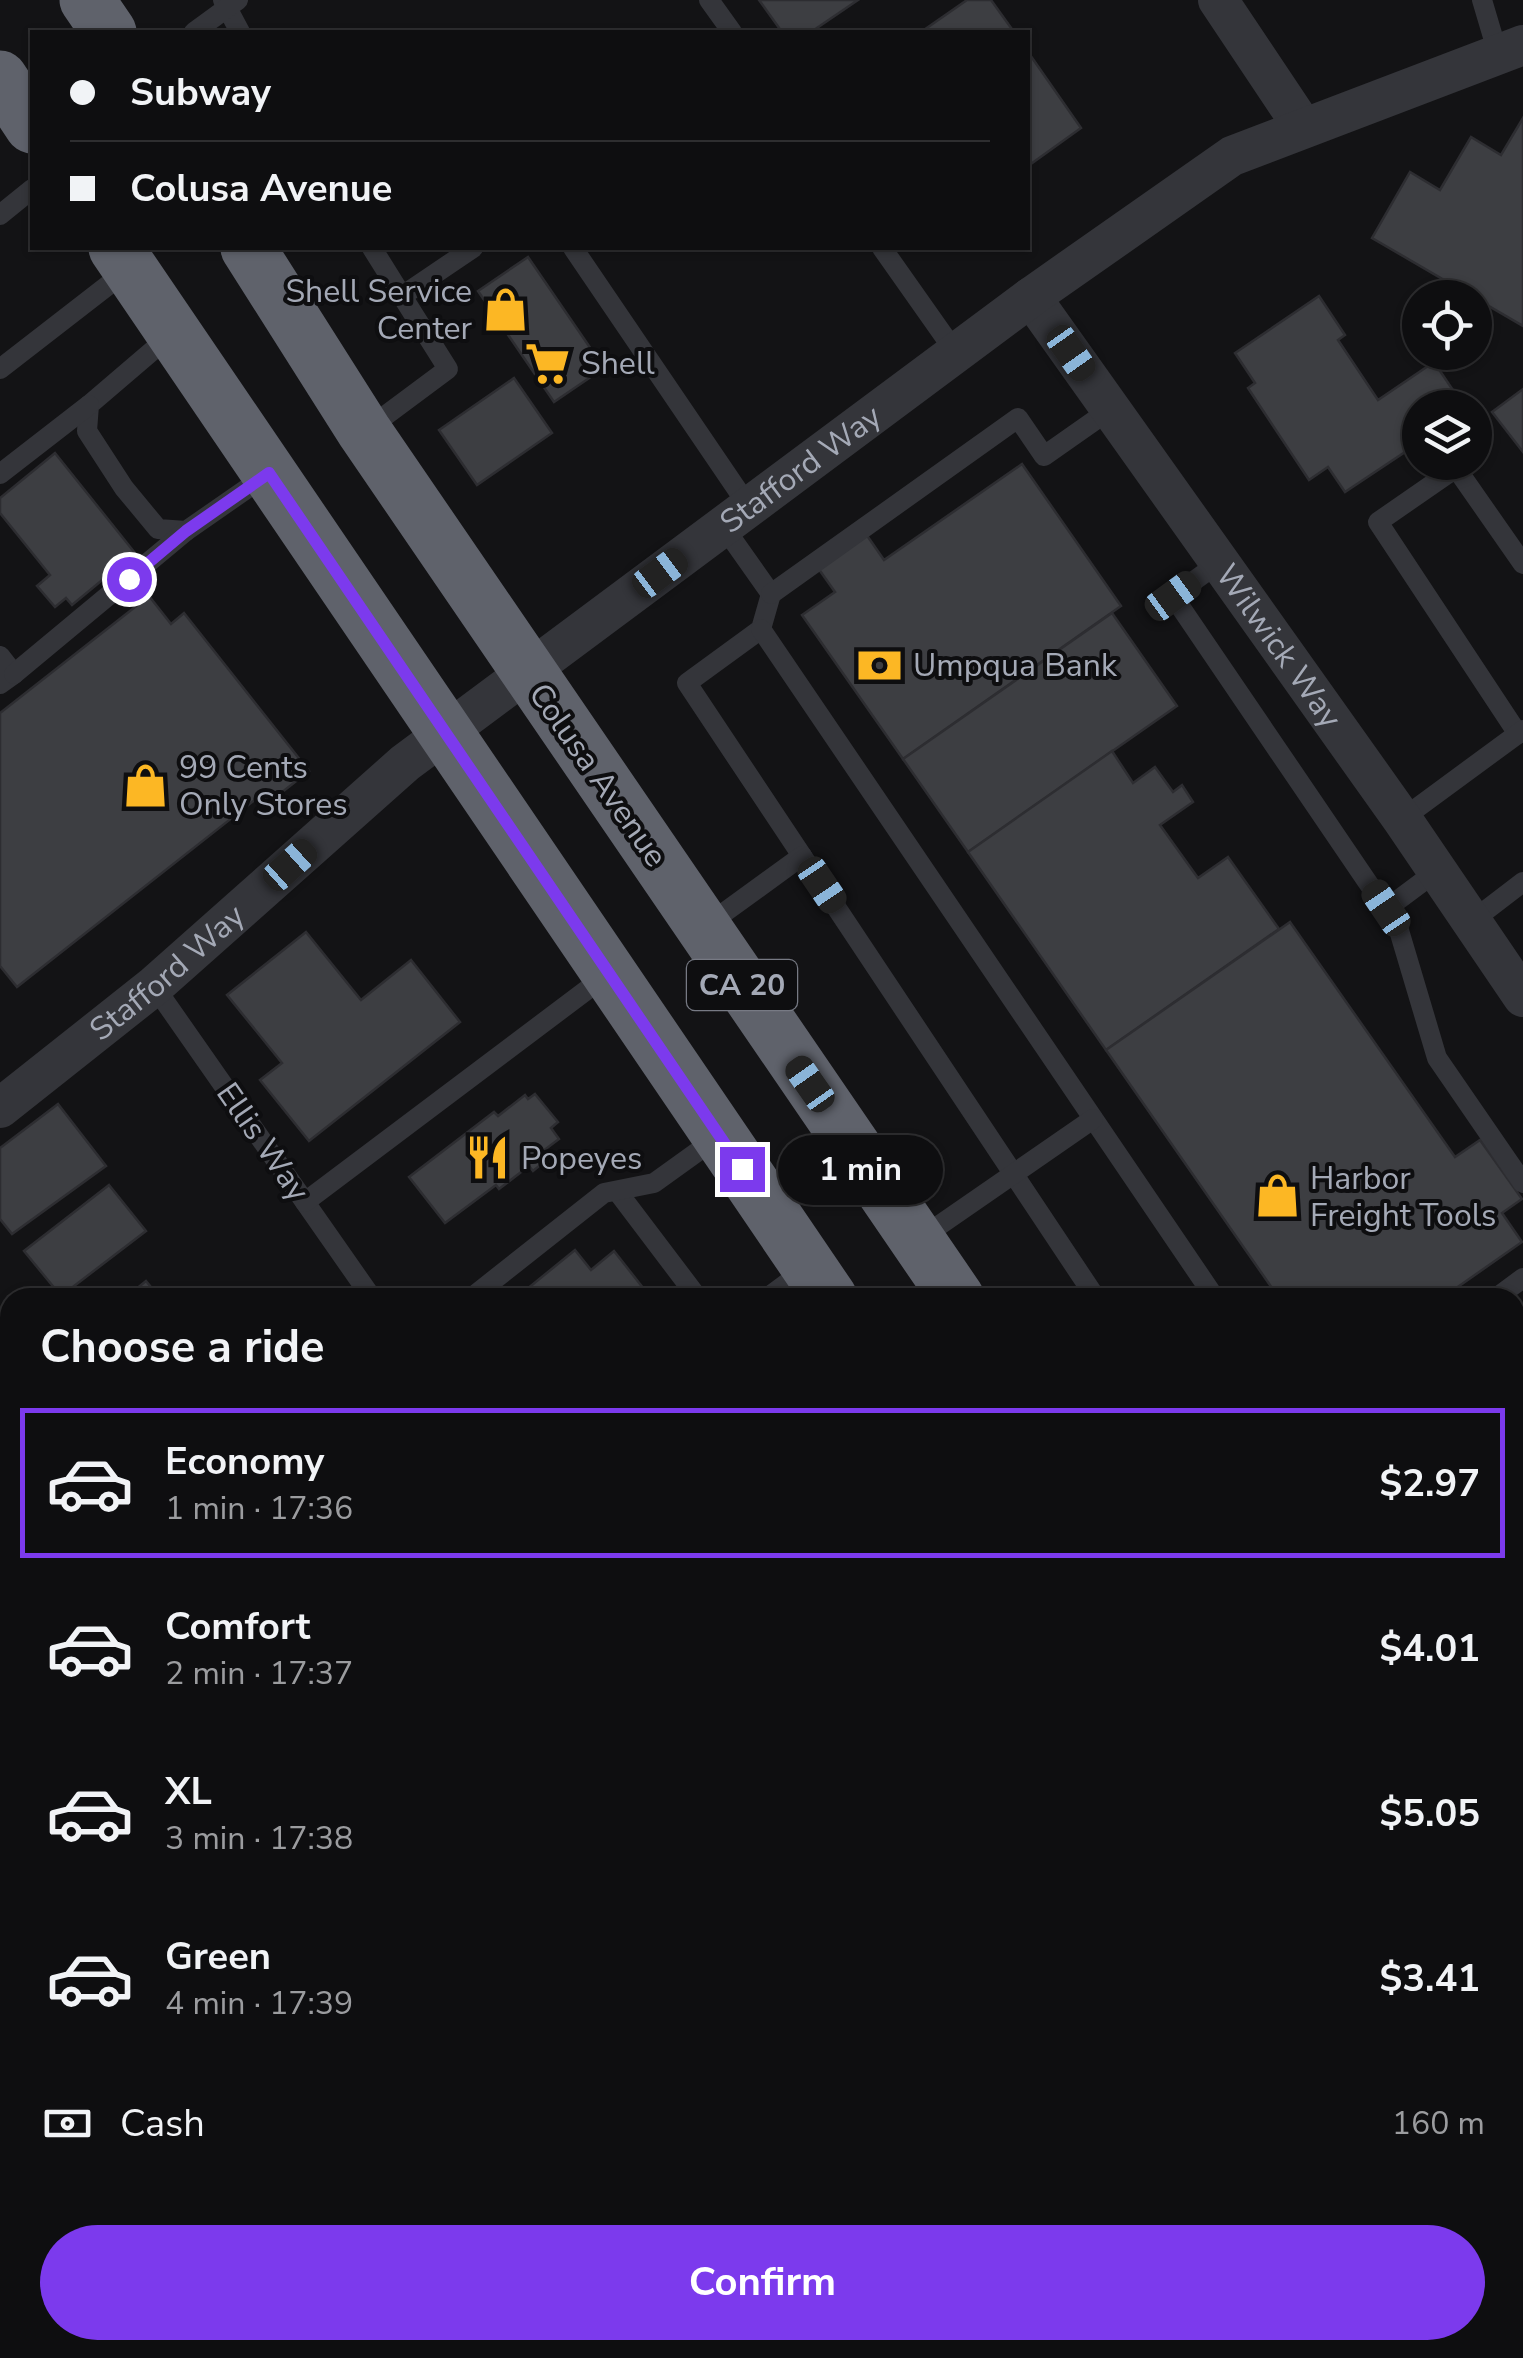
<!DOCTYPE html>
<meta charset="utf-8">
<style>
:root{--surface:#0e0e10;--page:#171719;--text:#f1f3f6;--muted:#9b9c9f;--line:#2e2e30;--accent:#7c3aed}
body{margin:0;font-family:"Nunito Sans",sans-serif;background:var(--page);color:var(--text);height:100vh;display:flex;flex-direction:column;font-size:38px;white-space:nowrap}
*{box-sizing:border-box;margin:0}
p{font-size:32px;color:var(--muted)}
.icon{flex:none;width:55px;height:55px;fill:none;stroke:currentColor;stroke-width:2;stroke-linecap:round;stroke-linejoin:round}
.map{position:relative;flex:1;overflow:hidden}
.drawer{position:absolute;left:0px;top:1288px;width:1525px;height:1072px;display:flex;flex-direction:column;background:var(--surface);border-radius:30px 30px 0 0;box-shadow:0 2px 8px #0004,0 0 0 2px var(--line)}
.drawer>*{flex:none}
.hud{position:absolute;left:30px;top:30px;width:1000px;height:220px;border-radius:0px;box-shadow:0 2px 8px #0004,0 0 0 2px var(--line);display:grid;align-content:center;height:220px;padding:0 40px;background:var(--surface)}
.controls{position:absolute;left:1402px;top:280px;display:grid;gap:20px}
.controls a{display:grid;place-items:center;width:90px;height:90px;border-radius:50%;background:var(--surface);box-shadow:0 2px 8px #0004,0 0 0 2px var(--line);font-size:50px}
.end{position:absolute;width:45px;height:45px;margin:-22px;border:12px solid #7c3aed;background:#fff;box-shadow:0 0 0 5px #fff}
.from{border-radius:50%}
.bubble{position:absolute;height:70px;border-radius:35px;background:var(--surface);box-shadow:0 2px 8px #0004,0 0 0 2px var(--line);font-size:32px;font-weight:700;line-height:70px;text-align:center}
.car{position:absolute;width:30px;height:60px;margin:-30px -15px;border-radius:12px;box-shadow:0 0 8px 2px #0007;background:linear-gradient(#222 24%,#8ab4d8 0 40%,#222 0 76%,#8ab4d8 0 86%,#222 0)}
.hud b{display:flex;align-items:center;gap:35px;height:95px;font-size:38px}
.hud b+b{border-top:2px solid var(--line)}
.hud i{width:25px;height:25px;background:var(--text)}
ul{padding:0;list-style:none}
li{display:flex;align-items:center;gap:30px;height:150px;margin:0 20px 15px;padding:0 20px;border:5px solid transparent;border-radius:0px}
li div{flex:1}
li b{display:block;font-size:38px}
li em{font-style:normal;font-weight:700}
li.on{border-color:var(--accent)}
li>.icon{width:90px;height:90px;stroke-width:1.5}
h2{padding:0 40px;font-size:45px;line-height:120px}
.pay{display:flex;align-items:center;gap:25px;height:110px;padding:0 40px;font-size:38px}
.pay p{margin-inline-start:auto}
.cta{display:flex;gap:20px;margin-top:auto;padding:20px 40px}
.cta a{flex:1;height:115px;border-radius:60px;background:var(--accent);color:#fff;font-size:40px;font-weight:700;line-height:115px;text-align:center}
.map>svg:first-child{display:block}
</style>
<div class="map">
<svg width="1523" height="2358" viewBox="0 0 1523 2358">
<rect width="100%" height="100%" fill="#131315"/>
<g fill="#3d3e42" stroke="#2d2d31" stroke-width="2.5">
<path d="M759,0H858L811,32H782Z"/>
<path d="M967,0H991L1014,32H921Z"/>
<path d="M1028,52L1081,128L1028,166Z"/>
<path d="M1523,118V326L1372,238L1410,172L1440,190L1471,137L1501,155Z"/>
<path d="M528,257L604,368L554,402L478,291Z"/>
<path d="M1319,296L1345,335L1338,340L1378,400L1434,362L1465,408H1420V442L1345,492L1328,467L1309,480L1248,388L1255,383L1235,353Z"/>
<path d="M514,378L552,433L477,485L439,430Z"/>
<path d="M1523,389V452L1492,412Z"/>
<path d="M55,453L135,553L72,605L66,598L55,607L37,586L50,575L0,513V498Z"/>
<path d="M1022,464L1121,606L903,759L802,615L835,592L818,568L866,534L884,560Z"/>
<path d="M149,596L171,624L184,613L309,771L262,808L256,799L17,987L0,966V713Z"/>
<path d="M1112,613L1177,706L968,852L903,759Z"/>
<path d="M1112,751L1133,783L1155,767L1173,792L1182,785L1193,802L1160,825L1198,878L1228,857L1279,929L1106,1050L968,852Z"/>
<path d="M1290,922L1455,1157L1480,1140L1522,1199L1502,1213L1522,1242L1442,1298H1279L1106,1050Z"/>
<path d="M306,932L361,1000L411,960L460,1022L309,1141L260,1080L282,1063L227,995Z"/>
<path d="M535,1094L558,1122L551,1128L559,1139L539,1154L544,1162L533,1171L529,1166L499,1189L496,1185L445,1223L409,1177L494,1112L498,1116L525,1095L528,1099Z"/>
<path d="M58,1104L106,1166L12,1234L0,1219V1148Z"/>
<path d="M109,1185L146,1231L61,1296L24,1251Z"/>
<path d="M575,1250L591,1270L614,1251L651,1298H516Z"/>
<path d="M146,1281L160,1298H125Z"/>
<path d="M0,1557L10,1570V1594L0,1602Z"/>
<path d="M10,1638V1692L0,1678V1646Z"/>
<path d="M10,1867V1967L0,1975V1875Z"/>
<path d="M78,2350H127L133,2358H83Z"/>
<path d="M474,2350H504L493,2358H481Z"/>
<path d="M1000,2350H1006L1013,2358H990Z"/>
<path d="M1285,2350H1346L1352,2358H1275Z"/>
</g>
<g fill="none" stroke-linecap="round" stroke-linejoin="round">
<g stroke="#34353a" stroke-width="20">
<path d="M223,0L240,32"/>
<path d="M709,0L732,32"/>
<path d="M1482,0L1498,54"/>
<path d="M194,32L238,0"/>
<path d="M0,215L32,189"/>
<path d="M372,248L402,296L473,248"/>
<path d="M573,248L749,507"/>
<path d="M882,248L956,353"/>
<path d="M172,334L89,405L87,431L124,488L158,529L186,531L268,474"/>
<path d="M0,369L129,269"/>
<path d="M366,430L448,369L402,296"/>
<path d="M0,474L89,405"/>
<path d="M723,526L771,594L761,629L687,683L1096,1298"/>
<path d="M1220,562L1173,596L1398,927L1437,1058L1523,1183"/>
<path d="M771,594L1018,418L1044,456L1111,409"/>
<path d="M761,629L1215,1298"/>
<path d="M0,656L14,674L0,684"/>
<path d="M14,674L186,531"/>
<path d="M1518,734L1378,522L1456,468L1523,564"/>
<path d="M1402,819L1523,730"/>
<path d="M1386,909L1437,871"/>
<path d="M1472,921L1523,882"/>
<path d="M707,925L802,856"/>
<path d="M154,986L372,1298"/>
<path d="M617,1191L698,1298"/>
<path d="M305,1202L608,974"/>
<path d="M918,1240L1093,1119"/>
<path d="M471,1298L604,1193L654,1183L718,1137"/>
<path d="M767,1298L806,1269"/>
<path d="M1496,1298L1523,1278"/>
<path d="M1515,1546L1523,1564"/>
<path d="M1515,1728L1523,1722"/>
<path d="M1515,1871L1523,1865"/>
<path d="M1515,1913L1523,1926"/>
<path d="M1515,1950L1523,1945"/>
<path d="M0,2055L10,2069"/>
<path d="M206,2350L212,2358"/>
<path d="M1106,2350L1112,2358"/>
<path d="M1506,2358L1523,2346"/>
</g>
<g stroke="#34353a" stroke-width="40">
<path d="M1218,0L1303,127"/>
<path id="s1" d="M1031,297L1402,819L1523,997"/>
<path id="s2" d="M0,1108L154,986L405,763L1031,297L1232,156L1523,45"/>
<path d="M0,1401L10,1416"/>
<path d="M653,2350L659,2358"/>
</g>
<g stroke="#42434a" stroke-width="55">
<path d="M1515,1440L1523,1434"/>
<path d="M335,2358L345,2350"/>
</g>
<g stroke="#5f626b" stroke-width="55">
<path d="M87,0L109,32"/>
<path d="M0,78L32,126"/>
<path d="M116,248L830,1298"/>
<path d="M248,248L364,431L957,1298"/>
<path d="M1515,2120L1523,2132"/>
<path d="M1515,2310L1523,2323"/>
</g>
</g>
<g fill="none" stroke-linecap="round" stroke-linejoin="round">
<path stroke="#7c3aed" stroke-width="12" d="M129,579L186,531L269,473L742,1169"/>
</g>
<defs>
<symbol id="shop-bare" viewBox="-9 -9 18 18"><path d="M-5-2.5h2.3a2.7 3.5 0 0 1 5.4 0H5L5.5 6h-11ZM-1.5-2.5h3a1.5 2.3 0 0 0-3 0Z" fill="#fcb724" stroke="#0e0e10" stroke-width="2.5" paint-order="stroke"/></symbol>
<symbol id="supermarket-bare" viewBox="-9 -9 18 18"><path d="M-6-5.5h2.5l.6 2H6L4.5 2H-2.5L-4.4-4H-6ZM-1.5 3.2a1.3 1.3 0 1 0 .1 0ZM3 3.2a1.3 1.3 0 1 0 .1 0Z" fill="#fcb724" stroke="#0e0e10" stroke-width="2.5" paint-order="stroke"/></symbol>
<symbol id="bank-bare" viewBox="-9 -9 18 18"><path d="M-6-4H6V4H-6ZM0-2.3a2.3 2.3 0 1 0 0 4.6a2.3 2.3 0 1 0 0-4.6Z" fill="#fcb724" stroke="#0e0e10" stroke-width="2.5" paint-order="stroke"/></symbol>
<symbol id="restaurant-bare" viewBox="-9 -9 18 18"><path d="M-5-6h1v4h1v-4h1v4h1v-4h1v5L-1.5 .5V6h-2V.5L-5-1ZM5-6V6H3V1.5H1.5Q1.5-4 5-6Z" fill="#fcb724" stroke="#0e0e10" stroke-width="2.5" paint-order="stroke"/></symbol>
</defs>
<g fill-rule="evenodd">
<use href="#shop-bare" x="474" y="278" width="63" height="63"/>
<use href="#supermarket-bare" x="516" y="332" width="63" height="63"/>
<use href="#bank-bare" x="848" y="634" width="63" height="63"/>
<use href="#shop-bare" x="114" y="754" width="63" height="63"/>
<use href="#restaurant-bare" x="456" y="1126" width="63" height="63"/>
<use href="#shop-bare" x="1246" y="1164" width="63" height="63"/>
</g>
<g text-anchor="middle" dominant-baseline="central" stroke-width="8" stroke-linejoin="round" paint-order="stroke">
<rect fill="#0e0e10" stroke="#777a84" stroke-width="2.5" x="687" y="960" width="110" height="50" rx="8"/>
<g font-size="30" font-weight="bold" fill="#a4a9b6">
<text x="742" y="985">CA 20</text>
</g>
<g font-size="32" fill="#a4a9b6" stroke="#0e0e10" text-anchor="start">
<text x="472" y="291" text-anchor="end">Shell Service<tspan x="472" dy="37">Center</tspan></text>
<text x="581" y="363">Shell</text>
<text x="913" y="665">Umpqua Bank</text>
<text x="179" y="767">99 Cents<tspan x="179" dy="37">Only Stores</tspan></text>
<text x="521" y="1158">Popeyes</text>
<text x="1310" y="1178">Harbor<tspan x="1310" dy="37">Freight Tools</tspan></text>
</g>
<g font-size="32" fill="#a4a9b6" stroke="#0e0e10">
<text stroke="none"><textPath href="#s2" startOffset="1025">Stafford Way</textPath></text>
<text stroke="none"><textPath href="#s1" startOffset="428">Wilwick Way</textPath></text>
<text transform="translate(598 775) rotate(55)">Colusa Avenue</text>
<text stroke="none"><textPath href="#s2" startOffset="215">Stafford Way</textPath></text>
<text transform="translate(263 1142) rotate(55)">Ellis Way</text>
</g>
</g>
</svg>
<div class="controls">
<a><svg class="icon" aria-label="locate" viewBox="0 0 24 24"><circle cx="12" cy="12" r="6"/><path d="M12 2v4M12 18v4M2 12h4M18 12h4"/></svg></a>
<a><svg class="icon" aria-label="layers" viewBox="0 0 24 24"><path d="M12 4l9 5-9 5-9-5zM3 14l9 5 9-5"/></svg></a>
</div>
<i class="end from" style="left:129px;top:579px"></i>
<i class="end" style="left:742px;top:1169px"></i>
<div class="bubble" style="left:778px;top:1135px;width:165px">1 min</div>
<i class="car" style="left:1071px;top:353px;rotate:145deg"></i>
<i class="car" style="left:660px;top:573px;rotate:53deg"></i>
<i class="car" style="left:1173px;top:596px;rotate:54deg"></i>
<i class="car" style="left:290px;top:865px;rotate:48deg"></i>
<i class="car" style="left:822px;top:885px;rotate:146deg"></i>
<i class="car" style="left:1386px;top:908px;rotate:326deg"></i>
<i class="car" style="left:810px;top:1084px;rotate:325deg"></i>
<div class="hud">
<b><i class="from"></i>Subway</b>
<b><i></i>Colusa Avenue</b>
</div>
<section class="drawer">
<h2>Choose a ride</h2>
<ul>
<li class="on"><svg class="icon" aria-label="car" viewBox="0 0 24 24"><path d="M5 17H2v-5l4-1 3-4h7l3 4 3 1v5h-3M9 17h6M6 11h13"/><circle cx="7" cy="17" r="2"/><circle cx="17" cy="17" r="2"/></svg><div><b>Economy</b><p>1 min · 17:36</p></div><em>$2.97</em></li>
<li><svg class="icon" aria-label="car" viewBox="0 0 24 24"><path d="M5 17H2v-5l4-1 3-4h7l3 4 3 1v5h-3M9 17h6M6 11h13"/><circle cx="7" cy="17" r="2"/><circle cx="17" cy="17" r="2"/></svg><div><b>Comfort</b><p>2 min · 17:37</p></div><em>$4.01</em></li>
<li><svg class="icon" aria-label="car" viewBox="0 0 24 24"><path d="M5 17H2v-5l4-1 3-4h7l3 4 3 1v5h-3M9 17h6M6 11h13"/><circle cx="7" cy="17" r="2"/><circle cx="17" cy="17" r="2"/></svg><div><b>XL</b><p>3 min · 17:38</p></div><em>$5.05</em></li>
<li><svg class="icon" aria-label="car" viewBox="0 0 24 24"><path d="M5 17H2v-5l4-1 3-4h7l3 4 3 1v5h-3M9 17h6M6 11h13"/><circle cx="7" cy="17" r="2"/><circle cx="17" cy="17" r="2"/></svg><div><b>Green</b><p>4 min · 17:39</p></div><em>$3.41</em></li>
</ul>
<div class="pay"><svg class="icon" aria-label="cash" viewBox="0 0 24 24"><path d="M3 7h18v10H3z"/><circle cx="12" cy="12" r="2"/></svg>Cash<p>160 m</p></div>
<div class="cta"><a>Confirm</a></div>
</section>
</div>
